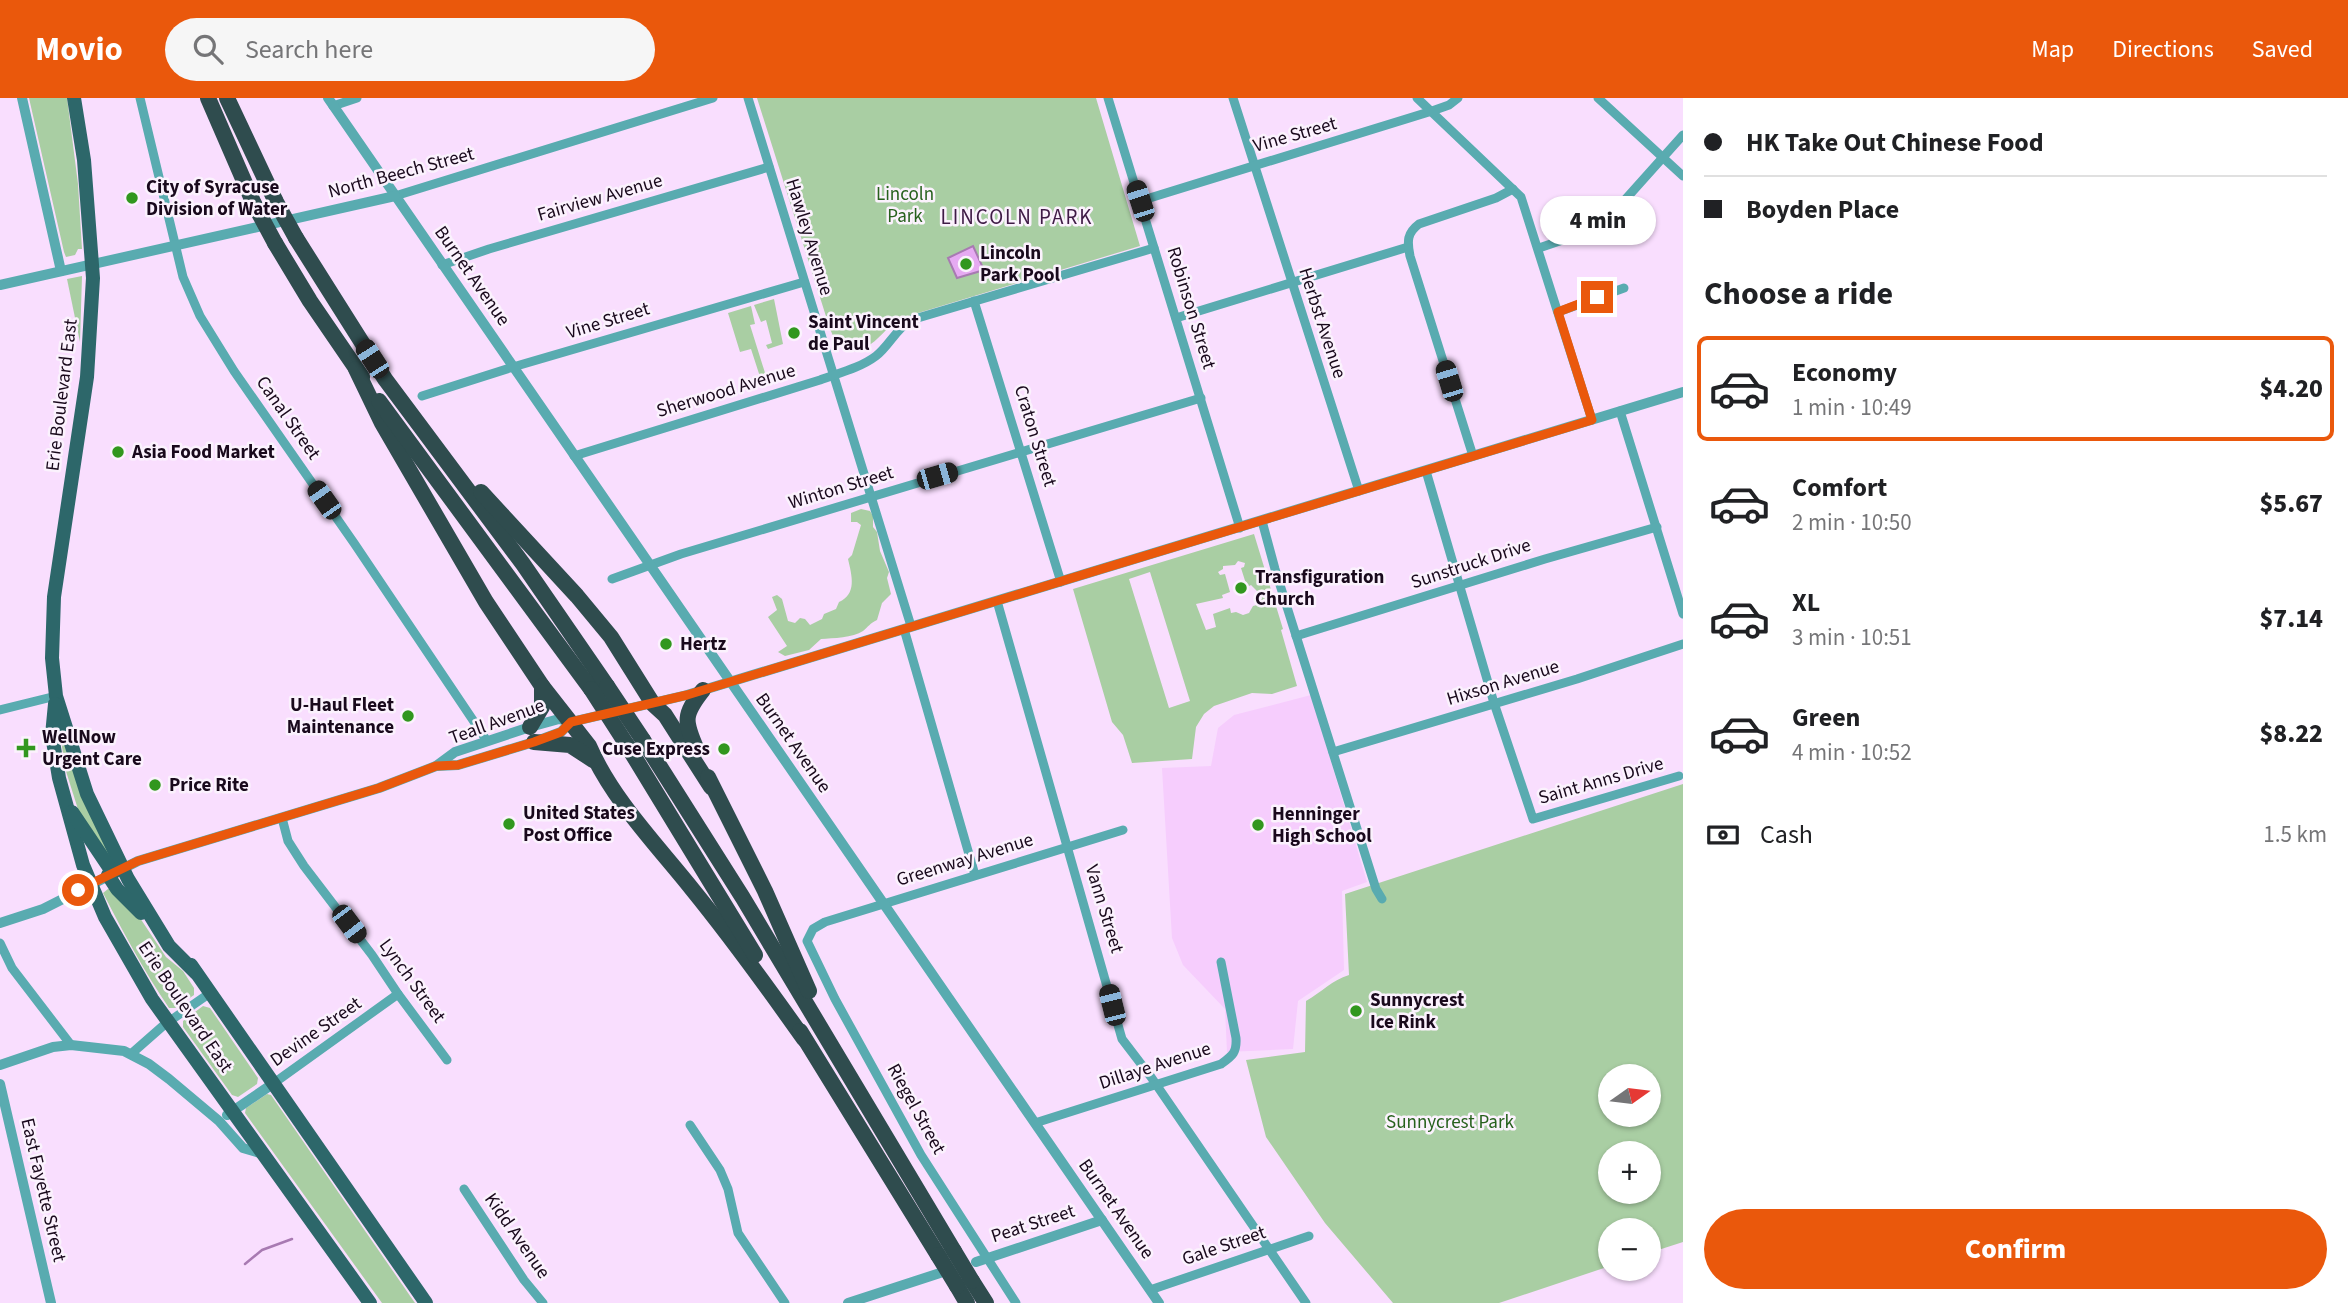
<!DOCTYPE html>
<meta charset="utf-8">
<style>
:root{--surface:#fff;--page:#f6f6f6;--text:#202124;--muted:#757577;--line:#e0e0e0;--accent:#ea580c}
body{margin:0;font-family:"Source Sans 3",sans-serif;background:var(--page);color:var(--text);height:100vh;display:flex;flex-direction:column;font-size:26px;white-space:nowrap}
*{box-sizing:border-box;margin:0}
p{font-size:23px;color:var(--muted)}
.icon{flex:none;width:38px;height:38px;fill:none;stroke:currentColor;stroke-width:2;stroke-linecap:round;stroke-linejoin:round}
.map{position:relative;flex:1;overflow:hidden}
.sheet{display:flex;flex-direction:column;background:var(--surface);width:665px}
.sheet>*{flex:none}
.banner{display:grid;align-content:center;height:154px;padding:0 21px;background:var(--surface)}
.needle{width:46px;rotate:76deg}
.buttons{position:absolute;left:1598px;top:966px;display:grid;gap:14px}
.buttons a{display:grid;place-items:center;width:63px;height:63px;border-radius:50%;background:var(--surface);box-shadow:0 2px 5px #0004;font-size:35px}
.end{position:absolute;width:32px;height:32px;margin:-16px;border:9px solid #ea580c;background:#fff;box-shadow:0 0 0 4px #fff}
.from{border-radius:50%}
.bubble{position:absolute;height:49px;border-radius:24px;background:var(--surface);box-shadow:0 2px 5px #0004;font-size:23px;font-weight:800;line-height:49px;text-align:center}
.car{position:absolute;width:21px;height:42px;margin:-21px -10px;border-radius:9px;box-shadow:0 0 5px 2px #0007;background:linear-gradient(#222 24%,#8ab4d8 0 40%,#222 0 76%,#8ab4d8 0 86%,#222 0)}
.banner b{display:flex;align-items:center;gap:24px;height:66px;font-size:26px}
.banner b+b{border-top:2px solid var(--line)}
.banner i{width:18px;height:18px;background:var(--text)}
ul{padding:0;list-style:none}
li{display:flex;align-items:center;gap:21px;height:105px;margin:0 14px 10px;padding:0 7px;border:4px solid transparent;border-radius:10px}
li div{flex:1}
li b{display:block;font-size:26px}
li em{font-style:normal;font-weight:800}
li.selected{border-color:var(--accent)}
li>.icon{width:63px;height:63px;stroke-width:1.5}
h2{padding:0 21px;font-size:32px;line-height:84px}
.pay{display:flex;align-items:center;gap:18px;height:77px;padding:0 21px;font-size:26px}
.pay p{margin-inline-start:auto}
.button{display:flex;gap:14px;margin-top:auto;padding:14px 21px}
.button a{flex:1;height:80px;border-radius:42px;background:var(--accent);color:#fff;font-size:28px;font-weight:800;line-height:80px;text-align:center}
header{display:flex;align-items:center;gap:42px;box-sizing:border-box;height:98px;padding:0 35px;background:var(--accent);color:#fff}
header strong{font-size:33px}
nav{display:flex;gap:38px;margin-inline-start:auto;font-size:24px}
.search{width:490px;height:63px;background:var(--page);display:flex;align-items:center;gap:18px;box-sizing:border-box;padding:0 24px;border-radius:38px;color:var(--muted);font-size:26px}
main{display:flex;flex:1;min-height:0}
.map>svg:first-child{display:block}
</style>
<header>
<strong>Movio</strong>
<div class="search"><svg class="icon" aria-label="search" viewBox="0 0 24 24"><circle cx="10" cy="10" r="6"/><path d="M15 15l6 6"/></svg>Search here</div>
<nav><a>Map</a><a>Directions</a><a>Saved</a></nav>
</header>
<main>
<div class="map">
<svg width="1683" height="1205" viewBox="0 0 1683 1205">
<rect width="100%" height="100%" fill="#f9defe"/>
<path fill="#f6cdfd" d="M1311,597L1367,784L1342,793L1344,872L1298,903L1293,951L1227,954L1225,911L1183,867L1172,840L1162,670L1211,668L1218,630L1234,617Z"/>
<g fill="#a9cea3" fill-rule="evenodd">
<path d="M29,0H67L78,86L82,151H78L75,157L66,159L64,154Z"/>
<path d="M757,0H1096L1140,148L895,222C875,245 848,275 830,231Z"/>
<path d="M82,178L80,244L67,181Z"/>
<path d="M774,201L783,246L768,251L766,247L772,245L766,222L761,224L754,207Z"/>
<path d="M751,208L755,226L750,227L766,278L783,274L790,280L763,288L751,251L740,254L728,215Z"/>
<path d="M861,411L870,413L873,418V429L877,434L880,453L889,474L887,480L891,496L882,505L877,522C870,525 868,529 863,533C853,540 833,540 821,541L809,552L785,558L778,554L787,548L768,519L777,512L772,499L777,497L782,501L788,523L795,525L800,520L805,521L810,527L822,521L824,516L836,511L839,504C857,496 852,478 848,461L852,457L861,427L857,424H851V415Z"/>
<path d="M1254,436L1283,531L1281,532L1297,588L1272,596L1252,595L1214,608L1204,616L1196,629L1192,661L1132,665L1123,637L1112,624L1073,491ZM1238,463L1245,465L1244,469L1241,470L1247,489L1251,487L1257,493H1261L1262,501L1256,502L1257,507L1253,508L1249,515L1243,517L1236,514L1231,515L1230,510L1213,516L1216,529L1206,532L1196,506L1223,500L1222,497L1230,494L1225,476L1220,477L1218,474L1223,471V468L1235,467ZM1150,474L1190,603L1169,610L1129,481Z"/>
<path d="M60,635L113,760L108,763L81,721L65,670Z"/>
<path d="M1683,686V1144L1649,1155L1648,1132H1610V1168L1499,1205H1393L1325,1125L1266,1039L1246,962L1305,954L1306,903C1322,894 1332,882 1349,877L1345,796ZM1610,978H1648V1017H1610ZM1610,1055H1648V1094H1610Z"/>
<path d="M108,791H113L136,814L166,859L183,873L194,890V897L175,910H169C144,873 123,834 103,795Z"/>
<path d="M203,908L210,910L258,980L257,986L238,999L232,997L183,929V923Z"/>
<path d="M267,996L271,997L415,1205H382L245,1015L246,1010Z"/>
</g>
<path fill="#e6aaf2" stroke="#a87ab2" stroke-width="2" d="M973,148L984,172L957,180L948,160Z"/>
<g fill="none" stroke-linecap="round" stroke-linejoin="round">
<path stroke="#a87ab2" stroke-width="2.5" d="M245,1166L262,1152L292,1141"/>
<g stroke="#59abb0" stroke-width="9">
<path d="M140,0L183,179L200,218L234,273L354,445L487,643"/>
<path d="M748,0L911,528"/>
<path d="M1108,0L1240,430"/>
<path d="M1233,0L1359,393"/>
<path d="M1417,0L1521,99L1592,322"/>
<path d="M1598,0L1683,78"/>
<path d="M333,8L357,0"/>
<path d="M395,98L713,0"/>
<path d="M1140,103L1432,13L1449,7L1458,0"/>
<path d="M1539,150L1592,132L1606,123L1683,37"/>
<path d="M442,167L489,151L769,69"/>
<path d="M974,203L1061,484"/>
<path d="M1558,214L1624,190"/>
<path d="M1176,220L1408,149"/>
<path d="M422,298L513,269L804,184"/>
<path d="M1620,313L1683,516"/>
<path d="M574,358L820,282C839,275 860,270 876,258C889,248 896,231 911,222L1154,150"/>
<path d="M1473,358L1410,158C1407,143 1407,135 1419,126L1496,100L1513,91"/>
<path d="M1426,373L1494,605L1533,721L1679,678"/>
<path d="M1262,423L1275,471L1376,791L1382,801"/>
<path d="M612,481L681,456L1201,300"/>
<path d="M997,503L1122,941L1151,979L1306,1205"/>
<path d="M904,531L975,777"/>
<path d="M1296,538L1545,461L1657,429"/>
<path d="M0,612L56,598"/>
<path d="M1333,654L1577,581L1683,546"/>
<path d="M282,720L288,743L304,768L372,857L398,896L447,962"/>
<path d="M0,845L12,870L71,947"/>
<path d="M131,956L164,927L210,895"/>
<path d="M274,985L398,896"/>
<path d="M1035,1025L1221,966C1232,958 1237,955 1236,940L1221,864"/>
<path d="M690,1027L720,1072L728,1091L738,1135L785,1205"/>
<path d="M464,1091L524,1182L543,1205"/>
<path d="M1150,1192L1309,1138"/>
<path d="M1016,1205L921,1057L835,901L807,843L813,831L825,824L1123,732"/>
</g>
<g stroke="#59abb0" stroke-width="10">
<path d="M22,0L61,173"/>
<path d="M328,0L1159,1205"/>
<path d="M0,187L395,98"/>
<path d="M436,668L458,667L534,644L561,634L571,624"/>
<path d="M0,825L43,811L138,763L379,690L436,668L455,654L530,629L559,621L571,624L687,597L1683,294"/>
<path d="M0,967L53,949L71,947L124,953L149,966L169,981L219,1023L243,1050L263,1056"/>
<path d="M0,986L51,1205"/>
<path d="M227,1017L274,985"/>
<path d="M976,1164L1102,1122"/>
<path d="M848,1205L940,1175"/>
</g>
<g stroke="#2d676a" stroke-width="14">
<path d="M74,0L84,62L93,180L87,279L54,499L52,560L56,598L87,696L128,781L169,848L196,875"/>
<path d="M55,606L52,637L59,680L83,767L105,819L152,901L370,1205"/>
<path d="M72,714L113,775"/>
<path d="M108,777L117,791L141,815"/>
<path d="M191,867L426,1205"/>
</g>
<g stroke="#2f4c4e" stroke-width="16">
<path d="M208,0L254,106"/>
<path d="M227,0L275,102"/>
<path d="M296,140L385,281L523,466L607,588"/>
<path d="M275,145L310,203L362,279"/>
<path d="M356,271L382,325L486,504L542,588L589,648C612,701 656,746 692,791C731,839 768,890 804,941"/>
<path d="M379,303L591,591"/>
<path d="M481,394L577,498L611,539L653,606L665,617L711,689"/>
<path d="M530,629L542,609V588"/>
<path d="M643,642L743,800L954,1153"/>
<path d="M534,644L570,647L593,662"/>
<path d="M627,647L755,857"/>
<path d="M697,652C684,623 683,617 703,592"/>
<path d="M708,679L765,793L809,893"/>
<path d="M800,933L938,1157"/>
<path d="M972,1183L986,1205"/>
<path d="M957,1188L967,1205"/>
</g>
<g stroke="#2f4c4e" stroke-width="16">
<path d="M275,102L296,140"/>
<path d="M254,106L275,145"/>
<path d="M607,588L643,642"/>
<path d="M591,591L627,647"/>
<path d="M954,1153L972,1183"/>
<path d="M938,1157L957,1188"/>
</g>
</g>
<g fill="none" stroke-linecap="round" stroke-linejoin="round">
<path stroke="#ea580c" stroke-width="9" d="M78,792L138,763L379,690L436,668L458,667L534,644L561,634L571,624L687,597L1592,322L1558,214L1597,199"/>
</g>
<g fill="#31971e" stroke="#fbf2fd" stroke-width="2.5">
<circle cx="132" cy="100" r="7"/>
<circle cx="966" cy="166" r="7"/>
<circle cx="794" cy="235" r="7"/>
<circle cx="118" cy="354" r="7"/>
<circle cx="1241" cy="490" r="7"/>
<circle cx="666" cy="546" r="7"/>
<circle cx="408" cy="618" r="7"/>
<path d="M22.5 639.5h7v7h7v7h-7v7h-7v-7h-7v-7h7z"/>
<circle cx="724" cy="651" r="7"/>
<circle cx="155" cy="687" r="7"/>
<circle cx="509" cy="726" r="7"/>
<circle cx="1258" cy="727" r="7"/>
<circle cx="1356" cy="913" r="7"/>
</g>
<g text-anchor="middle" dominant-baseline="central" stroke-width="5" stroke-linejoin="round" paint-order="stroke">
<g font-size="19" fill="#19091c" stroke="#fbf2fd">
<text transform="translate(1295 37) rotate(-16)">Vine Street</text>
<text transform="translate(401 75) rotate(-15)">North Beech Street</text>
<text transform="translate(600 100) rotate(-16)">Fairview Avenue</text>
<text transform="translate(809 139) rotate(73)">Hawley Avenue</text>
<text transform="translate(472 178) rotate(55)">Burnet Avenue</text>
<text transform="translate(1191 210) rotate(73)">Robinson Street</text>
<text transform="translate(608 223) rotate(-17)">Vine Street</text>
<text transform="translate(1322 225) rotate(72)">Herbst Avenue</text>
<text transform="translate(726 293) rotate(-17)">Sherwood Avenue</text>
<text transform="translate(62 297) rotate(-83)">Erie Boulevard East</text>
<text transform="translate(288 320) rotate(55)">Canal Street</text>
<text transform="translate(1035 338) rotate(73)">Craton Street</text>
<text transform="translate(841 390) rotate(-17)">Winton Street</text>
<text transform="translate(1471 466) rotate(-18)">Sunstruck Drive</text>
<text transform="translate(1503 585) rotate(-17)">Hixson Avenue</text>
<text transform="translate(497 624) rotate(-20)">Teall Avenue</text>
<text transform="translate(793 645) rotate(55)">Burnet Avenue</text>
<text transform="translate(1601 683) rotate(-16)">Saint Anns Drive</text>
<text transform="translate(965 762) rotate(-17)">Greenway Avenue</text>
<text transform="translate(1104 811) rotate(73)">Vann Street</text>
<text transform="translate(412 883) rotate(54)">Lynch Street</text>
<text transform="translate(185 909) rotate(56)">Erie Boulevard East</text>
<text transform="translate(316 934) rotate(-35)">Devine Street</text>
<text transform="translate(1155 968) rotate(-18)">Dillaye Avenue</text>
<text transform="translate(916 1011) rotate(61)">Riegel Street</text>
<text transform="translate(43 1092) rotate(77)">East Fayette Street</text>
<text transform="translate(1116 1111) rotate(55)">Burnet Avenue</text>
<text transform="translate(1033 1126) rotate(-18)">Peat Street</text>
<text transform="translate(517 1138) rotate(55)">Kidd Avenue</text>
<text transform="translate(1224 1148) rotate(-19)">Gale Street</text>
</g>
<g font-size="19" font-weight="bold" fill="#19091c" stroke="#fbf2fd" text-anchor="start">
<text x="146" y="89">City of Syracuse<tspan x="146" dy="22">Division of Water</tspan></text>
<text x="980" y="155">Lincoln<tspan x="980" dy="22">Park Pool</tspan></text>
<text x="808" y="224">Saint Vincent<tspan x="808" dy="22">de Paul</tspan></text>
<text x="132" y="354">Asia Food Market</text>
<text x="1255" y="479">Transfiguration<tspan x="1255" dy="22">Church</tspan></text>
<text x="680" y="546">Hertz</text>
<text x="394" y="607" text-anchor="end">U-Haul Fleet<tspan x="394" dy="22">Maintenance</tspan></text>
<text x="42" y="639">WellNow<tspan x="42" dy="22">Urgent Care</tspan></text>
<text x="710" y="651" text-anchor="end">Cuse Express</text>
<text x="169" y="687">Price Rite</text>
<text x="523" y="715">United States<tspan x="523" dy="22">Post Office</tspan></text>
<text x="1272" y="716">Henninger<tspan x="1272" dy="22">High School</tspan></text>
<text x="1370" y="902">Sunnycrest<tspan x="1370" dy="22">Ice Rink</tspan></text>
</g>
<g font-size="19" fill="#27611d" stroke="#fbf2fd">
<text x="905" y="96">Lincoln<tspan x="905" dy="22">Park</tspan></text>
<text x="1450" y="1024">Sunnycrest Park</text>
</g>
<g font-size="21" letter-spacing="2" fill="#3f1b46" stroke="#fbf2fd">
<text x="1017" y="119">LINCOLN PARK</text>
</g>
</g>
</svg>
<div class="buttons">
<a><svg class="needle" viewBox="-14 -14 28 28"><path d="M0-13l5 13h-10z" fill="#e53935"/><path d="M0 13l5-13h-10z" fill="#757577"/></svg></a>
<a>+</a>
<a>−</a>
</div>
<i class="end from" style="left:78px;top:792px"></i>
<i class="end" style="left:1597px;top:199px"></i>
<div class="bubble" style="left:1540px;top:98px;width:116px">4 min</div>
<i class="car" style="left:1140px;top:103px;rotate:342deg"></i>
<i class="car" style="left:372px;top:261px;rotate:327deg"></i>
<i class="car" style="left:1449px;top:283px;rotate:343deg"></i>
<i class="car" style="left:937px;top:378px;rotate:74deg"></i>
<i class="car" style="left:324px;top:402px;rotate:325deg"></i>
<i class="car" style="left:349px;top:826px;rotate:143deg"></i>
<i class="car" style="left:1112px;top:907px;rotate:346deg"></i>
</div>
<section class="sheet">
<div class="banner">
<b><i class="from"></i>HK Take Out Chinese Food</b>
<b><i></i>Boyden Place</b>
</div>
<h2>Choose a ride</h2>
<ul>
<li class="selected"><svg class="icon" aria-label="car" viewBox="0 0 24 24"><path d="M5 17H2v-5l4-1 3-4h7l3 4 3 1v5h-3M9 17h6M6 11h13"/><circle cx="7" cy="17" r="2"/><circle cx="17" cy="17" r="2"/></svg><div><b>Economy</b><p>1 min · 10:49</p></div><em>$4.20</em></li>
<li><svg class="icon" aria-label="car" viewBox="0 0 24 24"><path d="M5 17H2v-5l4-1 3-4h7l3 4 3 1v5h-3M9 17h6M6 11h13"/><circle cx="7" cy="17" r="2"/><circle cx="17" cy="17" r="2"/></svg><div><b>Comfort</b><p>2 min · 10:50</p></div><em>$5.67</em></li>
<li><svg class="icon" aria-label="car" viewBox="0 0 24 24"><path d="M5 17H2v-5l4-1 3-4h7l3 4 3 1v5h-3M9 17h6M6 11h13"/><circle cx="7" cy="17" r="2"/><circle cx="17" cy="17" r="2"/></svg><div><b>XL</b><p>3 min · 10:51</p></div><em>$7.14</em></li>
<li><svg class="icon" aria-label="car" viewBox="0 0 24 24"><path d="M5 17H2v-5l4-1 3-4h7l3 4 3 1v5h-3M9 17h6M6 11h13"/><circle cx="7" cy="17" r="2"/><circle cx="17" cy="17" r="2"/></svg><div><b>Green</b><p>4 min · 10:52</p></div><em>$8.22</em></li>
</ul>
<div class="pay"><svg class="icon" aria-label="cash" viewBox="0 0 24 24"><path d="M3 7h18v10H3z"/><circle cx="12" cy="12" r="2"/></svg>Cash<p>1.5 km</p></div>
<div class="button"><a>Confirm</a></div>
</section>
</main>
